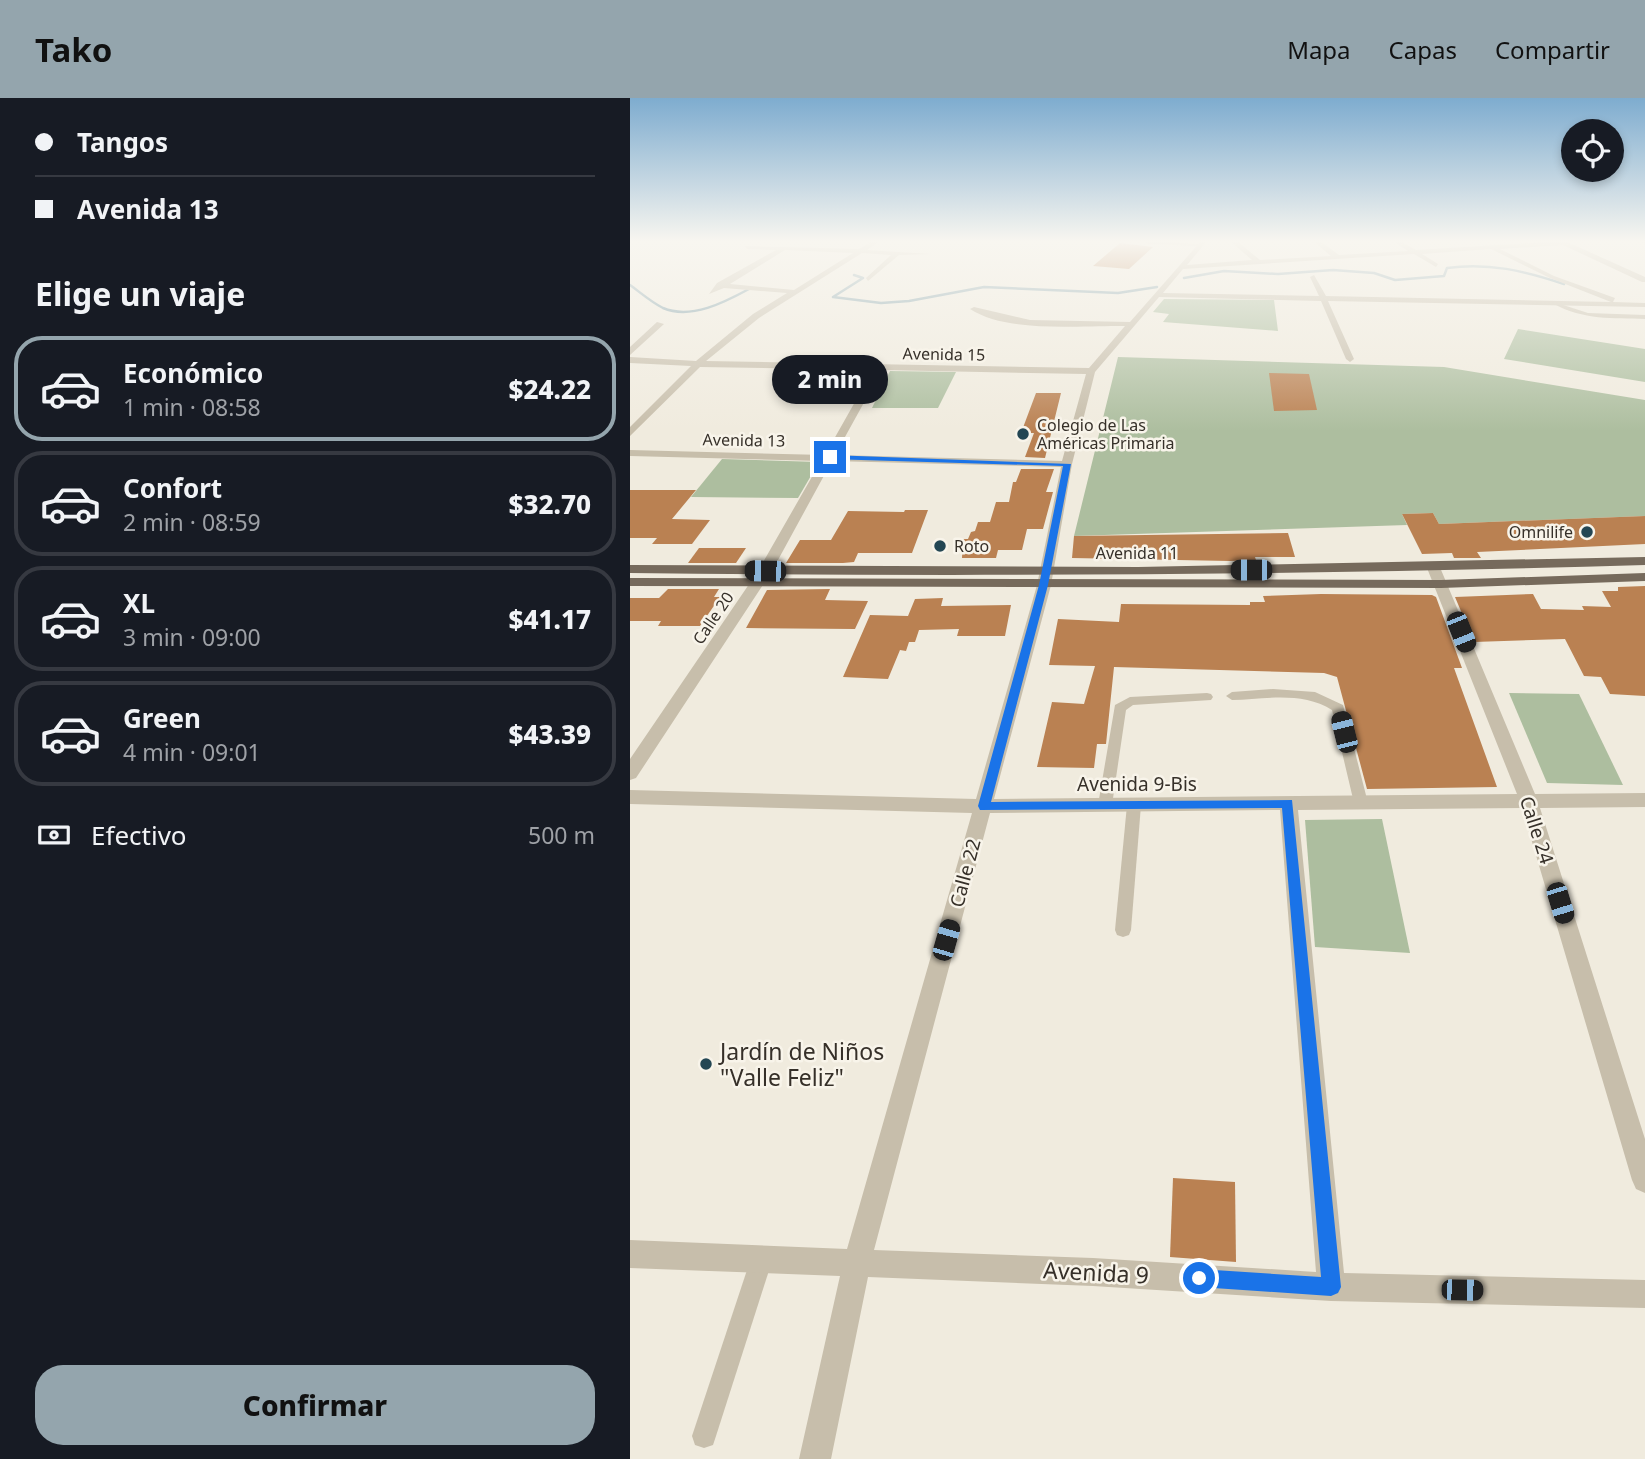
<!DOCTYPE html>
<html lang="es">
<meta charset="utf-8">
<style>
:root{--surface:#171b24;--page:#242831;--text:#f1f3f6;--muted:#9ea1a6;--line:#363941;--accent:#94a5ad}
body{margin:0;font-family:"Noto Sans",sans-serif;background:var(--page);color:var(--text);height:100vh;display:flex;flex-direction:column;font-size:26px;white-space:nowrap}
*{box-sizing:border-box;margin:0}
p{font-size:23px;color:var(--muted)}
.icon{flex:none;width:38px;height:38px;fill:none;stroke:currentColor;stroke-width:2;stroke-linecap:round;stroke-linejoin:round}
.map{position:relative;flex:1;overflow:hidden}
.details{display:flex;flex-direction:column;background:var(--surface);width:630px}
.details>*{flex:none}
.banner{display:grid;align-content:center;height:154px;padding:0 35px;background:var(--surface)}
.controls{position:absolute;left:931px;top:21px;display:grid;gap:14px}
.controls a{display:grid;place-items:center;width:63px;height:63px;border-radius:50%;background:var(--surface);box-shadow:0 4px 10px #0003;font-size:35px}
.end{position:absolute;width:32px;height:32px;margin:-16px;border:9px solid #1a73e8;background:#fff;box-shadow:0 0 0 4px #fff}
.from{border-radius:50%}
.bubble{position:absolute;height:49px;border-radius:24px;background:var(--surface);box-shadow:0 4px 10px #0003;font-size:23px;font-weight:800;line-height:49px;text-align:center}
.car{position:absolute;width:21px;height:42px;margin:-21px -10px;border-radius:9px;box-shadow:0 0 5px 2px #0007;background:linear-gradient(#222 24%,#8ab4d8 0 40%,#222 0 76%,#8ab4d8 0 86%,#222 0)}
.banner b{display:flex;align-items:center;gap:24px;height:66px;font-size:26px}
.banner b+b{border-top:2px solid var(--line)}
.banner i{width:18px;height:18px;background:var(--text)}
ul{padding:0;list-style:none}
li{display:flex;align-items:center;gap:21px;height:105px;margin:0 14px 10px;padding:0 21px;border:4px solid var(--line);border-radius:28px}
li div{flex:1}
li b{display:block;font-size:26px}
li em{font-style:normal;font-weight:800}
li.active{border-color:var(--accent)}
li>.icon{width:63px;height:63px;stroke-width:1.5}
h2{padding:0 35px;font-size:32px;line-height:84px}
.pay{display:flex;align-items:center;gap:18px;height:77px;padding:0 35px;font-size:26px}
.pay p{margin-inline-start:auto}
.primary-button{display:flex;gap:14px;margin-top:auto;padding:14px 35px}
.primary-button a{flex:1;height:80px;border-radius:28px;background:var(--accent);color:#111;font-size:28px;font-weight:800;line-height:80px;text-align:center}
header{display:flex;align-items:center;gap:42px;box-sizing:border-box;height:98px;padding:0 35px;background:var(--accent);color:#111}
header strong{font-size:33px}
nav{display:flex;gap:38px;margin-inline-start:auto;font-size:24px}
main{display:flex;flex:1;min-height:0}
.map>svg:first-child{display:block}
</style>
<header>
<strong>Tako</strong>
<nav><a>Mapa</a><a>Capas</a><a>Compartir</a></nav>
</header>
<main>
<section class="details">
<div class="banner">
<b><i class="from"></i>Tangos</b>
<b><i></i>Avenida 13</b>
</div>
<h2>Elige un viaje</h2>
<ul>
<li class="active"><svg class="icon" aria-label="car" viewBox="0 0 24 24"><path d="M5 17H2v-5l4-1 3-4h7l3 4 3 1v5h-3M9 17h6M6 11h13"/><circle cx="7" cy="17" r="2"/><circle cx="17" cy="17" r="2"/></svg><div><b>Económico</b><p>1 min · 08:58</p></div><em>$24.22</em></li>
<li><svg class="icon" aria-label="car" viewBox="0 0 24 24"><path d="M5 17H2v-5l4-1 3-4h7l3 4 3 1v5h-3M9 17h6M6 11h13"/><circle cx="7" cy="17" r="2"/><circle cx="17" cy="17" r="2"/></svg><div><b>Confort</b><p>2 min · 08:59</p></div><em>$32.70</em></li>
<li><svg class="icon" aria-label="car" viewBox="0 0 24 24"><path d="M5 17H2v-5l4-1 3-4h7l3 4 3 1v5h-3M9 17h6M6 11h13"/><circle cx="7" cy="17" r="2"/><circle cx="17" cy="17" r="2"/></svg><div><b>XL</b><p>3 min · 09:00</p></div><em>$41.17</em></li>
<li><svg class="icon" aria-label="car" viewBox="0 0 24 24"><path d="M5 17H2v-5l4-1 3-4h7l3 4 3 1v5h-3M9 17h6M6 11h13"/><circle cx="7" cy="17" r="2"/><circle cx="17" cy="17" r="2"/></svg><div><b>Green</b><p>4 min · 09:01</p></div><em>$43.39</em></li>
</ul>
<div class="pay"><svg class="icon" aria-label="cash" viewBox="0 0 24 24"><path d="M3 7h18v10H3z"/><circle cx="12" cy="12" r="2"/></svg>Efectivo<p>500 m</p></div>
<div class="primary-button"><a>Confirmar</a></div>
</section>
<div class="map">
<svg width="1015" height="1361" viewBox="0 0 1015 1361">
<rect width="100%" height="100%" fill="#f0ebde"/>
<g fill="#adbe9f">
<path d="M534,201L644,202L648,233L533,224L539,216L523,214Z"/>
<path d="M888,231L1015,251V284L874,261Z"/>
<path d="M488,259L814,269L1015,302V418L809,426L803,415L772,416L777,427L444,438Z"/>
<path d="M260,273L326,274L308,310H242Z"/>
<path d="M92,361L189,364L168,400L61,399Z"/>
<path d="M879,595L949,596L993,687L917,685Z"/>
<path d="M752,721L780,855L685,849L675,722Z"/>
</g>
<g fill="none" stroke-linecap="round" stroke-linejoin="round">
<g stroke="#80a0aa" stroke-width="2.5">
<path d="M224,177L233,180L203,199L251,205L279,203L354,189L488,195L527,189"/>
<path d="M554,180L594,173L648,176L703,172L744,175L765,182L814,178L817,170C858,164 895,173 934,186"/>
<path d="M0,187C11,195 21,204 33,210C61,222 95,204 119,191"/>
</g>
</g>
<g fill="#ba8152">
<path d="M490,145L523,149L499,171L463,168Z"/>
<path d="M639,275L679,276L687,312L644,313Z"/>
<path d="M406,295H431L415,360L395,359L404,335H391Z"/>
<path d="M391,371H424L416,394H423L413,431H397L392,452H368L366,460H332L333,441H338L341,434L345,433L348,424H360L366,404H379L383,384H386Z"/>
<path d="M0,392H66L42,421L80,422L62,446H22L27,440H0Z"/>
<path d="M275,412H298L282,455H228L224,464L213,465H156L170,442H201L218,413L274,414Z"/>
<path d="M803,415L809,426L1015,418V446L847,454L851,460H824L822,455L792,456L772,416Z"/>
<path d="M658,435L665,459H625L626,462L600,463L442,460L444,438Z"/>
<path d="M69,450H116L106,465H58Z"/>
<path d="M1015,488V598L980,596L971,579L954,578L935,541L844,544L825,499L903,496L911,511L954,512L952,508L981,509L972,493H988V489Z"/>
<path d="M38,491H89L84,499H90L70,528H28L31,523H0V500H29Z"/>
<path d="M200,491L195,502L238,503L225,531L116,530L137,492Z"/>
<path d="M691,496L802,497L806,499L832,570H824L867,689L737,691L707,579L694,575L484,569L476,646H467L464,670L407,669L422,604L454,606L465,568L419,567L428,521L489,524L491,506L620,507V504H635L633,498Z"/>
<path d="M313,500L311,508L381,507L375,538H327L329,531L289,532L285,544H279L276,553L270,552L258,581L213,579L240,517L278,518L285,501Z"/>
<path d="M543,1080L605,1084L606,1164L540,1159Z"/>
</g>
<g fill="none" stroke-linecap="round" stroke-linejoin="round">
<g fill="#c7beab" fill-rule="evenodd">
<path d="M516,143L568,146L571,148L518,146Z"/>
<path d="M924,204L958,215L1015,217V221C983,220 953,222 924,206Z"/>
<path d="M643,591L685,594L713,607L738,705L736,709H726L724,705L702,612C672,593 636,601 602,602L596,598L602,594Z"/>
<path d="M577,595L581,596L583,599L581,602L503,607L496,612L482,707L480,711H470L468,707L485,607L500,599Z"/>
<path d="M504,701L509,703L511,707L501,832L499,837L493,839L487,837L485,832L497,707L499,703Z"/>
<path d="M132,1149L140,1152L143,1160L86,1338L83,1347L74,1350L65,1347L62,1338L121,1160L124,1152Z"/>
</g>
<g fill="#c7beab" fill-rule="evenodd">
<path d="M243,143H250L237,152L301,156L269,157L238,183L236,180L261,157L232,155L129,220L76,263L459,270L495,228C451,227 379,236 340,211L344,209L400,222L500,224L571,143H577L557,167L622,162L600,143H607L630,162L701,158L683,143H690L709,157L778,153L763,143H770L786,152L935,143L1015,179V184H1012L933,147L870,151L924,178L985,200L983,204L1015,205V209L698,203L724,261L720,264L716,261L691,203L529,199L465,274L442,366L421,487L364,701L887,696L797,470L804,466L809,467L905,696L1015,695V709L910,710L1015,1041V1095L1006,1091L1002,1082L892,710L668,712L714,1175L1015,1182V1210L701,1203L463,1188L238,1179L201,1361H169L210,1178L0,1170V1142L217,1151L342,715L0,706V692L346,701L407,487L431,369L202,363L142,473L6,680L0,682V661L128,473L191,363L0,358V352L195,357L243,272L70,269L0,338V329L61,268L0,265V259L66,263L123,216L157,195L94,190L79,196L87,185L146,152L117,151L115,148L229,151ZM861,151L920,180L981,204L696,198L684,177L680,179L689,198L533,195L553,171L784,156L806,169L808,166L792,156ZM155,152L223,155L164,192L100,186ZM252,272L456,276L432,363L205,357ZM650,712L686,1174L463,1160L244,1152L360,715Z"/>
<path d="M1010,143H1015V146Z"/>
<path d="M27,224L34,226L0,257V249Z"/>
</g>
<g fill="#766a5c" fill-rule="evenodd">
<path d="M1015,459V467C677,477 338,479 0,475V467L508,469Z"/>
<path d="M1015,475V483L811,490L0,488V480L811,482Z"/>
</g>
</g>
<linearGradient id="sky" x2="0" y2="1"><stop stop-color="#7eaccf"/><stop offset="0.43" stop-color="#f8f6f0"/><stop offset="1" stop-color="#f8f6f0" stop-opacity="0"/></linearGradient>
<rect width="1015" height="333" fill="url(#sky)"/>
<path fill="#1a73e8" d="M200,357L441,366L418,487L361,704L662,702L711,1189L708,1195L701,1198L569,1189L563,1187L560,1180L563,1174L569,1171L691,1179L652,710L350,712L348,708L409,487L433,368L198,361Z"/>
<g fill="#234653" stroke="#f8f4ea" stroke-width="2.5">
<circle cx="393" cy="336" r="7"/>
<circle cx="957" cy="434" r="7"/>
<circle cx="310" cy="448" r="7"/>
<circle cx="76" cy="966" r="7"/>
</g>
<g text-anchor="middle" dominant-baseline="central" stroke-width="5" stroke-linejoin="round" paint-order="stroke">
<g font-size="16" fill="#363029" stroke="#f8f4ea">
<text transform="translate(314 256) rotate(1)">Avenida 15</text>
<text transform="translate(114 342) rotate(1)">Avenida 13</text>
<text x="507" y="455">Avenida 11</text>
<text transform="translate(83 520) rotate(-56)">Calle 20</text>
</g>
<g font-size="16" fill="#363029" stroke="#f8f4ea" text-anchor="start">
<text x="407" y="327">Colegio de Las<tspan x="407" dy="18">Américas Primaria</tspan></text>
<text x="943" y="434" text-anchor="end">Omnilife</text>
<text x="324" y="448">Roto</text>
</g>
<g font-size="19" fill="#363029" stroke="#f8f4ea">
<text x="507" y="686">Avenida 9-Bis</text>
<text transform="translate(907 732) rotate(72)">Calle 24</text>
<text transform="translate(335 775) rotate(-75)">Calle 22</text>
</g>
<g font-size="23" fill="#363029" stroke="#f8f4ea" text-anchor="start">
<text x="90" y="953">Jardín de Niños<tspan x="90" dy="26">"Valle Feliz"</tspan></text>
</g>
<g font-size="23" fill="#363029" stroke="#f8f4ea">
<text transform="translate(466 1174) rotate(3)">Avenida 9</text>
</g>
</g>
</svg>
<div class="controls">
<a><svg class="icon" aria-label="locate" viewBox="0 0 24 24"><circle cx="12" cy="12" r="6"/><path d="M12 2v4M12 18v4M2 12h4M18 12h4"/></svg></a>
</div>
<i class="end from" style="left:569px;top:1180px"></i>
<i class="end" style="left:200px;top:359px"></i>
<div class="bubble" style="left:142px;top:257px;width:116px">2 min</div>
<i class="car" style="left:621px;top:472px;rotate:270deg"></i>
<i class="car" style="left:135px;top:473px;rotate:271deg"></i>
<i class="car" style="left:831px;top:534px;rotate:158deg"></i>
<i class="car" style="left:714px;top:634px;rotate:346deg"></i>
<i class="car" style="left:930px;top:805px;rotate:163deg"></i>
<i class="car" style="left:316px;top:842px;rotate:16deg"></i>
<i class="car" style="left:832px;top:1192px;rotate:91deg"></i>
</div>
</main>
